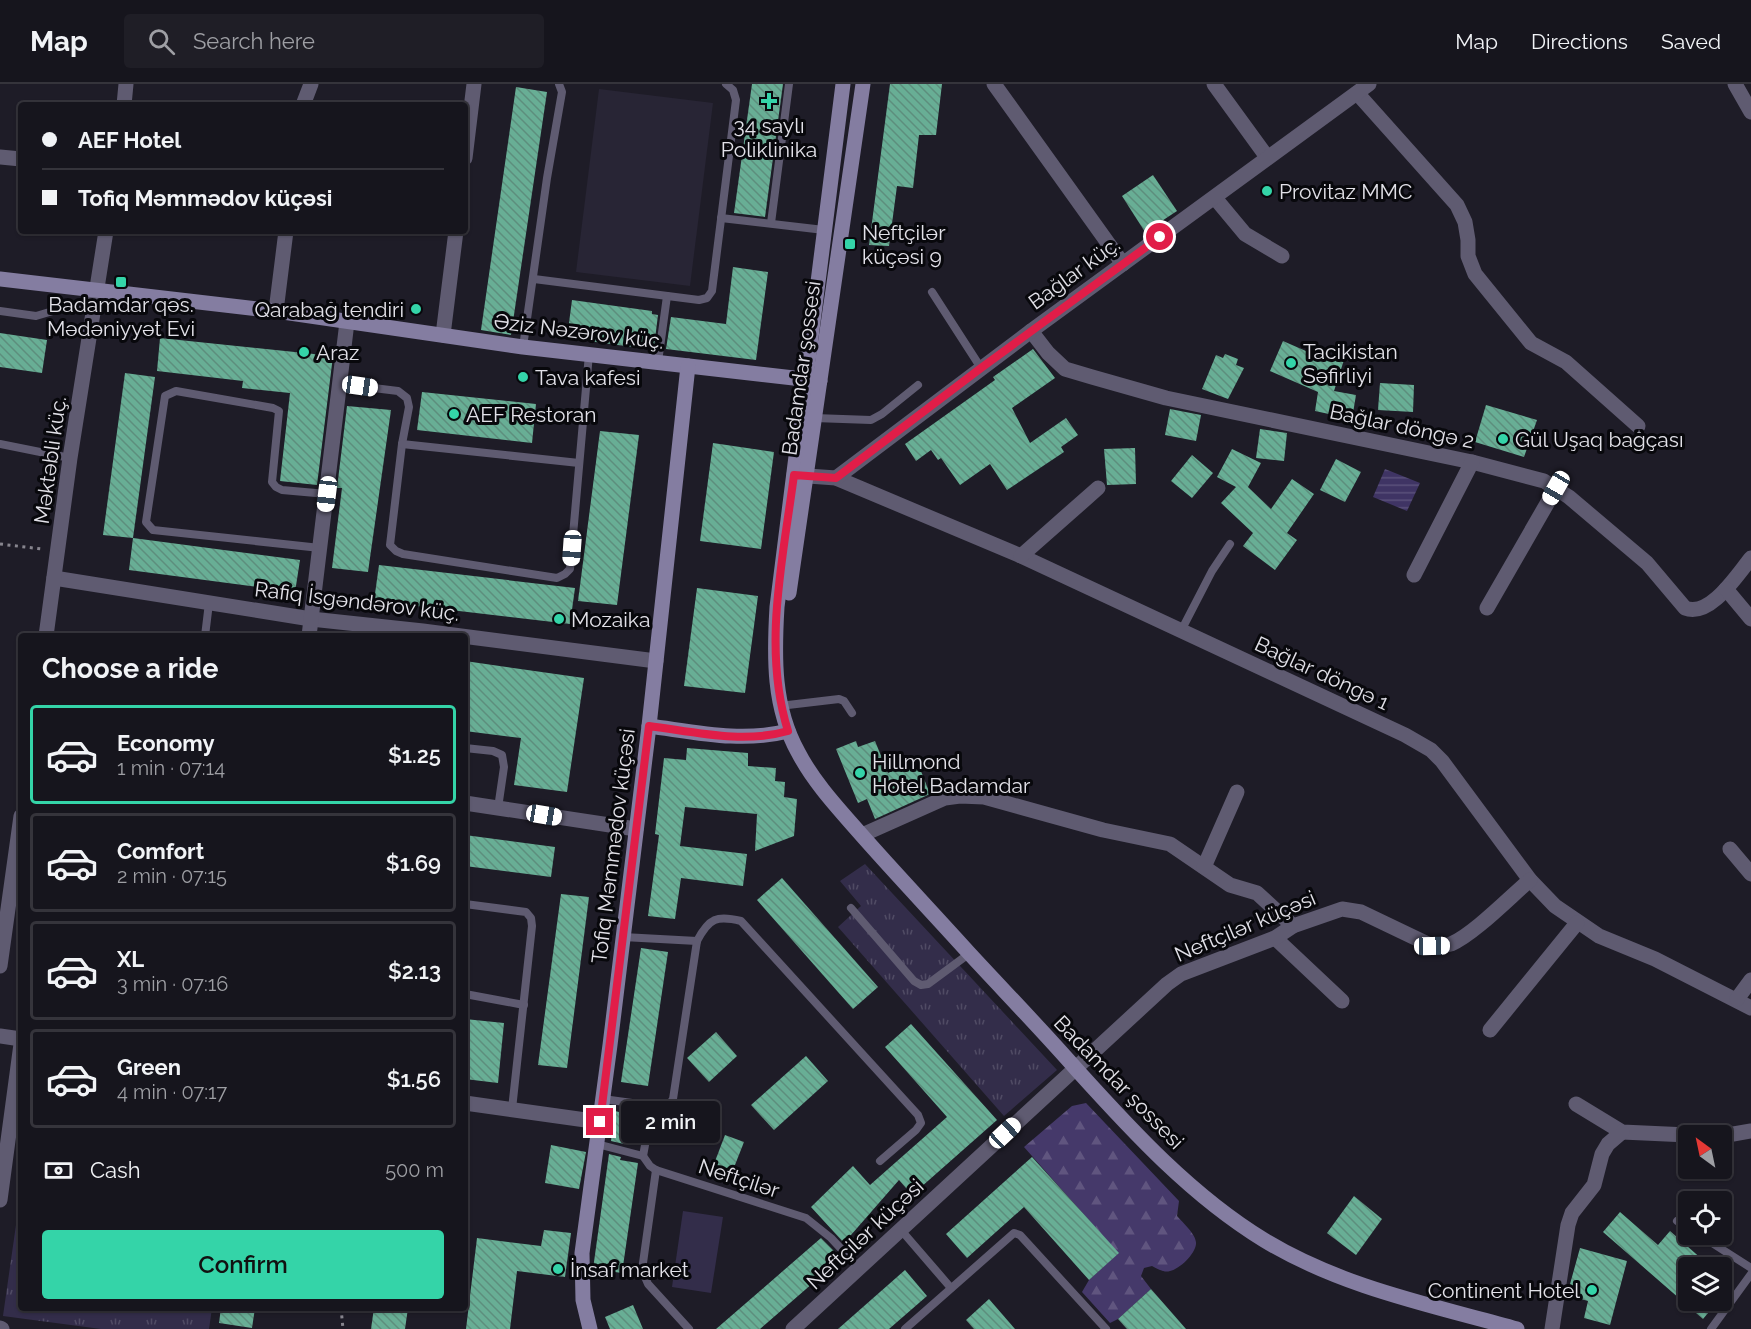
<!DOCTYPE html>
<meta charset="utf-8">
<style>
:root{--surface:#16151d;--page:#1f1e26;--text:#f1f3f6;--muted:#9e9fa4;--line:#35343b;--accent:#34d4a8}
body{margin:0;font-family:Raleway,sans-serif;background:var(--page);color:var(--text);height:100vh;display:flex;flex-direction:column;font-size:22px;white-space:nowrap}
*{box-sizing:border-box;margin:0}
p{font-size:20px;color:var(--muted)}
.icon{flex:none;width:33px;height:33px;fill:none;stroke:currentColor;stroke-width:2;stroke-linecap:round;stroke-linejoin:round}
.map{position:relative;flex:1;overflow:hidden}
.side{position:absolute;left:18px;top:549px;width:450px;height:678px;display:flex;flex-direction:column;background:var(--surface);border-radius:6px;box-shadow:0 2px 4px #0004,0 0 0 2px var(--line)}
.side>*{flex:none}
.top-card{position:absolute;left:18px;top:18px;width:450px;height:132px;border-radius:6px;box-shadow:0 2px 4px #0004,0 0 0 2px var(--line);display:grid;align-content:center;height:132px;padding:0 24px;background:var(--surface)}
.needle{width:39px;rotate:327deg}
.fabs{position:absolute;left:1678px;top:1041px;display:grid;gap:12px}
.fabs a{display:grid;place-items:center;width:54px;height:54px;border-radius:6px;background:var(--surface);box-shadow:0 2px 4px #0004,0 0 0 2px var(--line);font-size:30px}
.end{position:absolute;width:27px;height:27px;margin:-14px;border:8px solid #e11d48;background:#fff;box-shadow:0 0 0 3px #fff}
.from{border-radius:50%}
.bubble{position:absolute;height:42px;border-radius:6px;background:var(--surface);box-shadow:0 2px 4px #0004,0 0 0 2px var(--line);font-size:20px;font-weight:600;line-height:42px;text-align:center}
.car{position:absolute;width:18px;height:36px;margin:-18px -9px;border-radius:8px;box-shadow:0 0 4px 2px #0007;background:linear-gradient(#fff 24%,#345 0 40%,#fff 0 76%,#345 0 86%,#fff 0)}
.top-card b{display:flex;align-items:center;gap:21px;height:57px;font-size:22px}
.top-card b+b{border-top:2px solid var(--line)}
.top-card i{width:15px;height:15px;background:var(--text)}
ul{padding:0;list-style:none}
li{display:flex;align-items:center;gap:18px;height:99px;margin:0 12px 9px;padding:0 12px;border:3px solid var(--line);border-radius:6px}
li div{flex:1}
li b{display:block;font-size:22px}
li em{font-style:normal;font-weight:600}
li.current{border-color:var(--accent)}
li>.icon{width:54px;height:54px;stroke-width:1.5}
h2{padding:0 24px;font-size:27px;line-height:72px}
.pay{display:flex;align-items:center;gap:15px;height:66px;padding:0 24px;font-size:22px}
.pay p{margin-inline-start:auto}
.action{display:flex;gap:12px;margin-top:auto;padding:12px 24px}
.action a{flex:1;height:69px;border-radius:6px;background:var(--accent);color:#111;font-size:24px;font-weight:600;line-height:69px;text-align:center}
header{display:flex;align-items:center;gap:36px;box-sizing:border-box;height:84px;padding:0 30px;background:var(--surface);border-bottom:2px solid var(--line)}
header strong{font-size:28px}
nav{display:flex;gap:33px;margin-inline-start:auto;font-size:21px}
.search{width:420px;height:54px;background:var(--page);display:flex;align-items:center;gap:15px;box-sizing:border-box;padding:0 21px;border-radius:6px;color:var(--muted);font-size:22px}
.map>svg:first-child{display:block}
</style>
<header>
<strong>Map</strong>
<div class="search"><svg class="icon" aria-label="search" viewBox="0 0 24 24"><circle cx="10" cy="10" r="6"/><path d="M15 15l6 6"/></svg>Search here</div>
<nav><a>Map</a><a>Directions</a><a>Saved</a></nav>
</header>
<div class="map">
<svg width="1751" height="1245" viewBox="0 0 1751 1245">
<defs>
<pattern id="forest-firs" width="22" height="20" patternUnits="userSpaceOnUse" patternTransform="scale(1.5)"><rect width="22" height="20" fill="#45396a"/><path d="M5 1l3.5 6h-7zM16 11l3.5 6h-7z" fill="#60557f"/></pattern>
<pattern id="park-tufts" width="24" height="20" patternUnits="userSpaceOnUse" patternTransform="scale(1.5)"><rect width="24" height="20" fill="#332d4a"/><path d="M3 7l-1-3M5 7V3M7 7l1-3M15 17l-1-3M17 17v-4M19 17l1-3" fill="none" stroke="#504b64"/></pattern>
<pattern id="water-rules" width="6" height="5" patternUnits="userSpaceOnUse" patternTransform="scale(1.5)"><rect width="6" height="5" fill="#3f3464"/><path d="M0 2.5h6" fill="none" stroke="#5a517a"/></pattern>
<pattern id="building-back-hatch" width="6" height="6" patternUnits="userSpaceOnUse" patternTransform="scale(1.5)"><rect width="6" height="6" fill="#68ae95"/><path d="M-1 5l2 2M0 0l6 6M5-1l2 2" fill="none" stroke="#5d8e7d"/></pattern>
</defs>
<rect width="100%" height="100%" fill="#1e1c27"/>
<path fill="#282535" d="M599,5L713,19L690,202L576,188Z"/>
<path fill="#332d4a" d="M683,1127L723,1133L711,1209L672,1203Z"/>
<path fill="url(#forest-firs)" d="M1086,1019L1179,1117L1177,1132C1183,1139 1197,1151 1196,1160C1195,1170 1180,1185 1170,1187C1164,1189 1158,1185 1152,1182L1144,1184L1141,1192L1151,1205L1118,1235L1110,1239L1082,1208L1089,1196L1118,1169L1024,1063L1072,1022Z"/>
<g fill="url(#park-tufts)">
<path d="M865,780L1057,986L1004,1032L838,843L861,822L840,797Z"/>
<path d="M21,1106V1224H212L209,1245H101L3,1232Z"/>
</g>
<path fill="url(#water-rules)" d="M1385,385L1420,399L1407,427L1373,413Z"/>
<g fill="url(#building-back-hatch)">
<path d="M752,0H783L765,133L734,129Z"/>
<path d="M890,0H942L936,51H919L913,104L897,102L889,162L869,161Z"/>
<path d="M516,3L547,8L511,251L481,246Z"/>
<path d="M1153,91L1177,127L1145,148L1122,112Z"/>
<path d="M733,183L768,188L756,276L666,265L671,233L726,240Z"/>
<path d="M572,216L652,227V230L658,231L654,263L647,262V265L567,254Z"/>
<path d="M0,249L47,256L42,289L0,283Z"/>
<path d="M160,254L333,272L317,401L280,397L290,309L242,304L243,297L157,287Z"/>
<path d="M1283,257L1315,271L1316,268L1344,276L1334,307L1356,311L1352,335L1315,327L1318,308L1270,287Z"/>
<path d="M1033,265L1055,294L1012,324L1030,359L1066,334L1078,351L1061,363L1064,368L1007,406L990,380L960,401L941,374L938,376L931,366L916,377L905,360L995,296L993,293Z"/>
<path d="M1225,270L1238,275L1236,281L1244,284L1228,315L1202,305L1216,271L1223,274Z"/>
<path d="M125,289L155,293L133,454L103,451Z"/>
<path d="M1380,299L1414,301L1413,328L1378,326Z"/>
<path d="M422,308L536,320L532,359L417,346Z"/>
<path d="M1486,321L1537,336L1524,373L1475,358Z"/>
<path d="M347,322L391,326L368,488L332,484L342,404H337Z"/>
<path d="M1170,325L1201,331L1196,357L1165,351Z"/>
<path d="M1260,345L1287,349L1284,377L1256,374Z"/>
<path d="M600,347L639,351L617,521L578,517Z"/>
<path d="M713,359L774,368L761,465L700,457Z"/>
<path d="M1135,364L1136,400L1107,401L1104,365Z"/>
<path d="M1232,365L1261,379L1248,403L1271,425L1292,395L1314,410L1287,449L1297,456L1275,486L1243,462L1253,449L1221,419L1236,403L1217,393Z"/>
<path d="M1192,371L1213,389L1192,414L1171,397Z"/>
<path d="M1336,375L1361,388L1345,418L1320,406Z"/>
<path d="M133,454L300,476L295,508L129,486Z"/>
<path d="M379,481L575,504L570,540L374,517Z"/>
<path d="M697,504L758,512L745,609L684,602Z"/>
<path d="M465,577L584,594L567,708L514,701L521,654L465,647Z"/>
<path d="M856,657L858,663L875,657L888,689L917,677L930,710L875,735L867,715L858,719L836,665Z"/>
<path d="M687,664L748,669V682L776,684L775,697L785,698L784,713L797,715L794,752L755,767L757,730L685,723L680,762L747,770L743,802L681,794L675,835L648,832L659,751L655,750L664,674L686,676Z"/>
<path d="M465,751L555,763L551,793L465,782Z"/>
<path d="M782,794L878,903L853,925L757,816Z"/>
<path d="M561,810L589,813L567,984L538,981Z"/>
<path d="M641,864L668,868L648,1002L621,998Z"/>
<path d="M465,935L504,939L498,999L465,995Z"/>
<path d="M911,940L997,1036L912,1111L899,1096L844,1159L811,1123L853,1082L870,1101L947,1033L885,963Z"/>
<path d="M716,948L737,972L709,998L687,974Z"/>
<path d="M806,972L828,997L774,1046L751,1021Z"/>
<path d="M615,1027L631,1031L624,1060L611,1057Z"/>
<path d="M725,1051L744,1058L733,1086L714,1080Z"/>
<path d="M551,1061L586,1068L579,1105L545,1099Z"/>
<path d="M609,1070L621,1073L620,1076L638,1079L622,1189L593,1185Z"/>
<path d="M1032,1073L1119,1169L1089,1196L1024,1123L967,1174L946,1150Z"/>
<path d="M1354,1112L1382,1135L1356,1171L1327,1149Z"/>
<path d="M1620,1128L1658,1161L1670,1147L1712,1184H1689V1216H1719L1703,1235L1603,1148Z"/>
<path d="M544,1146L571,1149L565,1193L517,1187L510,1245H466L477,1154L541,1162Z"/>
<path d="M821,1154L836,1169L832,1173L836,1179L760,1245H716Z"/>
<path d="M1580,1164L1627,1177L1610,1241L1584,1234L1588,1217L1567,1211Z"/>
<path d="M905,1186L927,1212L889,1245H838Z"/>
<path d="M1151,1205L1186,1245H1127L1118,1235Z"/>
<path d="M989,1215L1015,1245H974L966,1236Z"/>
<path d="M633,1221L643,1245H610L605,1233Z"/>
<path d="M221,1224H255L252,1244L219,1239Z"/>
<path d="M374,1224H408L405,1245H371Z"/>
</g>
<g fill="none" stroke-linecap="round" stroke-linejoin="round">
<g stroke="#87858e" stroke-width="3" stroke-dasharray="3 4.5" stroke-linecap="butt">
<path d="M0,460L42,465"/>
<path d="M341,1224L343,1245"/>
</g>
<g stroke="#5f5b71" stroke-width="8">
<path d="M721,134L824,146"/>
<path d="M771,139L789,0"/>
<path d="M534,195L699,216L707,214L712,207L736,16L733,6L726,0"/>
<path d="M932,208L981,284"/>
<path d="M0,227L36,232L63,224L93,227"/>
<path d="M523,263L547,94L562,8L559,0"/>
<path d="M658,278L667,212"/>
<path d="M341,300L398,307L407,314L409,323L402,360L390,461L396,467L403,470L557,494L565,490L570,485L589,270"/>
<path d="M814,334L871,336L882,330L918,301"/>
<path d="M0,360L70,374"/>
<path d="M402,360L579,379"/>
<path d="M320,464L153,446L146,438L165,312L176,307L273,324L279,327L272,398L276,403L282,406L327,410"/>
<path d="M1181,547L1212,487L1230,460"/>
<path d="M205,552L209,519"/>
<path d="M788,621L839,615L844,617L852,629"/>
<path d="M465,664L493,667L502,671L504,683L498,724"/>
<path d="M465,820L526,828L531,834L532,842L512,1025"/>
<path d="M851,824L914,897L921,901L928,900L970,869"/>
<path d="M623,853L697,857"/>
<path d="M465,910L524,921"/>
<path d="M603,1015L661,1023L669,1021L673,1015L697,857C709,834 717,831 741,837L918,1031L921,1039L916,1046L880,1077"/>
<path d="M597,1060L643,1072L650,1082L656,1086L806,1134L831,1154L859,1184"/>
<path d="M643,1072L652,1023"/>
<path d="M656,1086L642,1186L648,1200L689,1245"/>
<path d="M1677,1137L1689,1145"/>
<path d="M901,1146L951,1204"/>
<path d="M1698,1150L1751,1184"/>
<path d="M905,1245L1014,1149L1020,1151L1106,1245"/>
<path d="M1711,1245L1751,1190"/>
</g>
<g stroke="#5f5b71" stroke-width="15">
<path d="M994,0L1123,180"/>
<path d="M1214,0L1267,73"/>
<path d="M1735,0L1751,28"/>
<path d="M1357,9L1457,121L1465,138L1468,156V172L1475,190L1531,259L1566,278L1638,342"/>
<path d="M124,21L126,0"/>
<path d="M303,21L311,0"/>
<path d="M0,73L21,75"/>
<path d="M465,74L474,0"/>
<path d="M1215,114L1245,150L1282,172"/>
<path d="M276,227L286,147"/>
<path d="M1031,247L1048,269L1065,285L1092,293L1166,314L1472,378L1544,397L1569,413L1647,479L1685,524C1710,534 1737,491 1751,474"/>
<path d="M443,251L456,147"/>
<path d="M794,391L836,394L1021,472L1405,651L1431,666L1442,677L1530,796L1555,822L1599,852L1655,875L1751,924"/>
<path d="M836,394L1031,247L1369,0"/>
<path d="M1021,472L1098,404"/>
<path d="M1414,491L1472,378"/>
<path d="M54,494L311,535L423,547L656,577"/>
<path d="M1726,505L1751,535"/>
<path d="M1487,524L1556,404"/>
<path d="M46,552L70,374L106,147"/>
<path d="M309,552L347,238"/>
<path d="M465,719L636,745"/>
<path d="M862,751L945,714L960,712L984,713L1103,746L1170,760L1230,801L1257,809L1293,842"/>
<path d="M1730,765L1751,790"/>
<path d="M1204,783L1237,708"/>
<path d="M1275,854L1342,917"/>
<path d="M0,882L21,732"/>
<path d="M1737,915L1751,896"/>
<path d="M1490,946L1577,839"/>
<path d="M0,952L21,955"/>
<path d="M465,1019L600,1038"/>
<path d="M1576,1020L1622,1048L1710,1052"/>
<path d="M1722,1052L1751,1047"/>
<path d="M0,1116L21,960"/>
<path d="M0,1244L2,1245"/>
<path d="M793,1245L1167,900L1181,890L1275,854L1293,842L1342,825L1361,828L1432,862C1439,862 1445,862 1451,860C1473,851 1511,812 1530,796"/>
<path d="M1552,1245L1568,1141L1572,1129L1594,1101L1602,1070L1608,1060L1622,1048"/>
</g>
<g stroke="#847da1" stroke-width="15">
<path d="M843,0L777,523C774,573 773,623 798,668C813,697 836,722 858,747C894,788 932,828 969,869C1005,908 1042,946 1077,986C1133,1048 1192,1112 1264,1156C1341,1203 1431,1221 1517,1245"/>
<path d="M0,195L276,227L523,263L820,297"/>
<path d="M789,509L863,0"/>
<path d="M649,642C695,648 742,659 788,647"/>
<path d="M590,1245L583,1216L582,1169L610,961L649,642L688,282"/>
</g>
</g>
<g fill="none" stroke-linecap="round" stroke-linejoin="round">
<path stroke="#e11d48" stroke-width="8" d="M600,1038L649,642C695,648 743,660 788,647C762,564 783,475 794,391L836,394L981,284L1160,153"/>
</g>
<g fill="#34d4a8" stroke="#08080c" stroke-width="2">
<path d="M766 8h6v6h6v6h-6v6h-6v-6h-6v-6h6z"/>
<circle cx="1267" cy="107" r="6"/>
<rect x="844" y="154" width="12" height="12" rx="3"/>
<rect x="115" y="192" width="12" height="12" rx="3"/>
<circle cx="416" cy="225" r="6"/>
<circle cx="304" cy="268" r="6"/>
<circle cx="1291" cy="279" r="6"/>
<circle cx="523" cy="293" r="6"/>
<circle cx="454" cy="330" r="6"/>
<circle cx="1503" cy="355" r="6"/>
<circle cx="559" cy="535" r="6"/>
<circle cx="860" cy="689" r="6"/>
<circle cx="558" cy="1185" r="6"/>
<circle cx="1592" cy="1206" r="6"/>
</g>
<g text-anchor="middle" dominant-baseline="central" stroke-width="6" stroke-linejoin="round" paint-order="stroke">
<g font-size="21" fill="#e2e1e8" stroke="#08080c" text-anchor="start">
<text x="769" y="41" text-anchor="middle">34 saylı<tspan x="769" dy="24">Poliklinika</tspan></text>
<text x="1279" y="107">Provitaz MMC</text>
<text x="862" y="148">Neftçilər<tspan x="862" dy="24">küçəsi 9</tspan></text>
<text x="121" y="220" text-anchor="middle">Badamdar qəs.<tspan x="121" dy="24">Mədəniyyət Evi</tspan></text>
<text x="404" y="225" text-anchor="end">Qarabağ tendiri</text>
<text x="1303" y="267">Tacikistan<tspan x="1303" dy="24">Səfirliyi</tspan></text>
<text x="316" y="268">Araz</text>
<text x="535" y="293">Tava kafesi</text>
<text x="466" y="330">AEF Restoran</text>
<text x="1515" y="355">Gül Uşaq bağçası</text>
<text x="571" y="535">Mozaika</text>
<text x="872" y="677">Hillmond<tspan x="872" dy="24">Hotel Badamdar</tspan></text>
<text x="570" y="1185">İnsaf market</text>
<text x="1580" y="1206" text-anchor="end">Continent Hotel</text>
</g>
<g font-size="21" fill="#e2e1e8" stroke="#08080c">
<text transform="translate(1074 189) rotate(-36)">Bağlar küç.</text>
<text transform="translate(579 247) rotate(7)">Əziz Nəzərov küç.</text>
<text transform="translate(801 284) rotate(-82)">Badamdar şossesi</text>
<text transform="translate(1402 342) rotate(12)">Bağlar döngə 2</text>
<text transform="translate(50 376) rotate(-82)">Məktəbli küç.</text>
<text transform="translate(357 517) rotate(7)">Rafiq İsgəndərov küç.</text>
<text transform="translate(1322 589) rotate(25)">Bağlar döngə 1</text>
<text transform="translate(613 762) rotate(-83)">Tofiq Məmmədov küçəsi</text>
<text transform="translate(1245 842) rotate(-23)">Neftçilər küçəsi</text>
<text transform="translate(1119 998) rotate(46)">Badamdar şossesi</text>
<text transform="translate(739 1094) rotate(18)">Neftçilər</text>
<text transform="translate(865 1150) rotate(-43)">Neftçilər küçəsi</text>
</g>
</g>
</svg>
<div class="fabs">
<a><svg class="needle" viewBox="-14 -14 28 28"><path d="M0-13l5 13h-10z" fill="#e53935"/><path d="M0 13l5-13h-10z" fill="#9e9fa4"/></svg></a>
<a><svg class="icon" aria-label="locate" viewBox="0 0 24 24"><circle cx="12" cy="12" r="6"/><path d="M12 2v4M12 18v4M2 12h4M18 12h4"/></svg></a>
<a><svg class="icon" aria-label="layers" viewBox="0 0 24 24"><path d="M12 4l9 5-9 5-9-5zM3 14l9 5 9-5"/></svg></a>
</div>
<i class="end from" style="left:1160px;top:153px"></i>
<i class="end" style="left:600px;top:1038px"></i>
<div class="bubble" style="left:621px;top:1017px;width:99px">2 min</div>
<i class="car" style="left:360px;top:302px;rotate:98deg"></i>
<i class="car" style="left:1556px;top:404px;rotate:210deg"></i>
<i class="car" style="left:327px;top:410px;rotate:187deg"></i>
<i class="car" style="left:572px;top:464px;rotate:184deg"></i>
<i class="car" style="left:544px;top:731px;rotate:99deg"></i>
<i class="car" style="left:1432px;top:862px;rotate:89deg"></i>
<i class="car" style="left:1005px;top:1049px;rotate:47deg"></i>
<div class="top-card">
<b><i class="from"></i>AEF Hotel</b>
<b><i></i>Tofiq Məmmədov küçəsi</b>
</div>
<section class="side">
<h2>Choose a ride</h2>
<ul>
<li class="current"><svg class="icon" aria-label="car" viewBox="0 0 24 24"><path d="M5 17H2v-5l4-1 3-4h7l3 4 3 1v5h-3M9 17h6M6 11h13"/><circle cx="7" cy="17" r="2"/><circle cx="17" cy="17" r="2"/></svg><div><b>Economy</b><p>1 min · 07:14</p></div><em>$1.25</em></li>
<li><svg class="icon" aria-label="car" viewBox="0 0 24 24"><path d="M5 17H2v-5l4-1 3-4h7l3 4 3 1v5h-3M9 17h6M6 11h13"/><circle cx="7" cy="17" r="2"/><circle cx="17" cy="17" r="2"/></svg><div><b>Comfort</b><p>2 min · 07:15</p></div><em>$1.69</em></li>
<li><svg class="icon" aria-label="car" viewBox="0 0 24 24"><path d="M5 17H2v-5l4-1 3-4h7l3 4 3 1v5h-3M9 17h6M6 11h13"/><circle cx="7" cy="17" r="2"/><circle cx="17" cy="17" r="2"/></svg><div><b>XL</b><p>3 min · 07:16</p></div><em>$2.13</em></li>
<li><svg class="icon" aria-label="car" viewBox="0 0 24 24"><path d="M5 17H2v-5l4-1 3-4h7l3 4 3 1v5h-3M9 17h6M6 11h13"/><circle cx="7" cy="17" r="2"/><circle cx="17" cy="17" r="2"/></svg><div><b>Green</b><p>4 min · 07:17</p></div><em>$1.56</em></li>
</ul>
<div class="pay"><svg class="icon" aria-label="cash" viewBox="0 0 24 24"><path d="M3 7h18v10H3z"/><circle cx="12" cy="12" r="2"/></svg>Cash<p>500 m</p></div>
<div class="action"><a>Confirm</a></div>
</section>
</div>
